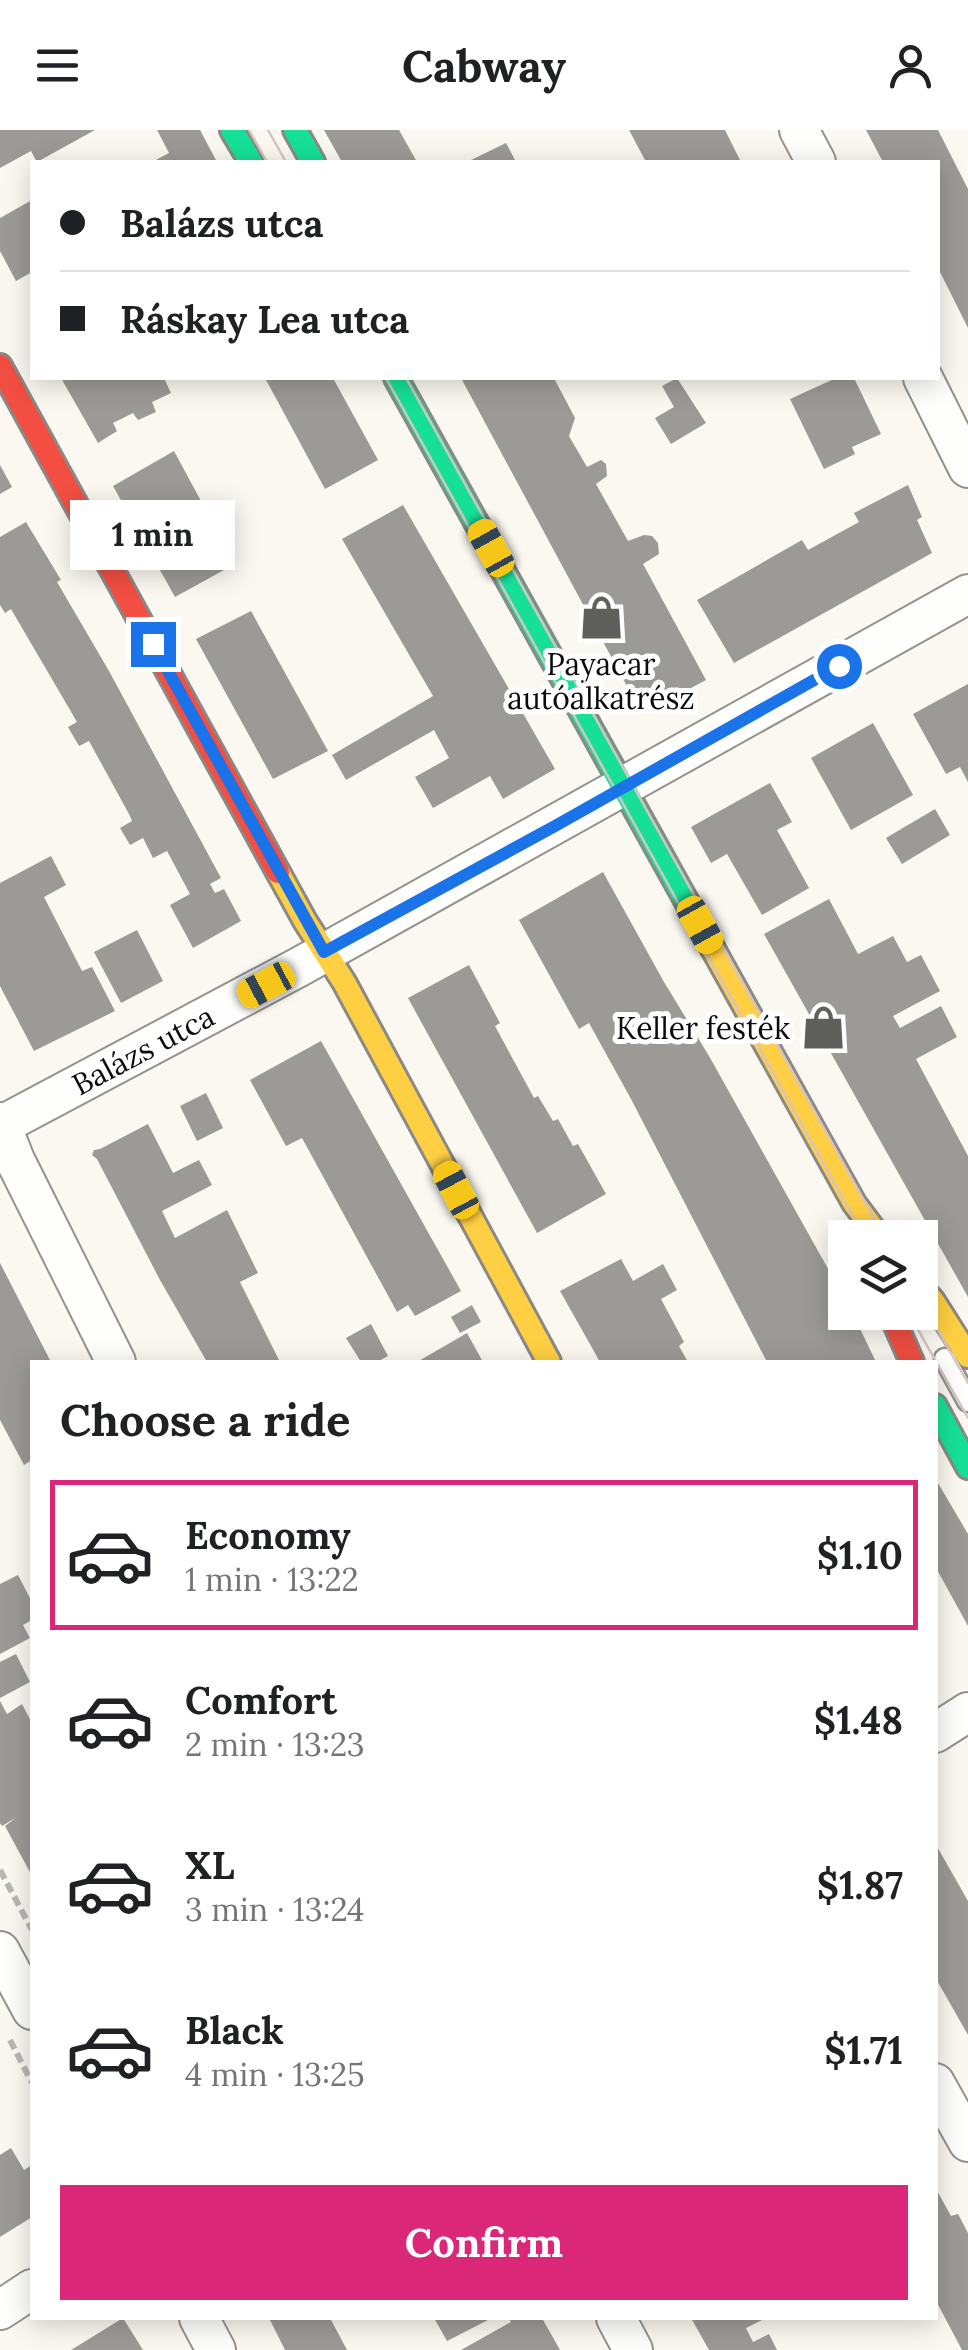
<!DOCTYPE html>
<meta charset="utf-8">
<style>
:root{--surface:#fff;--page:#f2f2f2;--text:#202124;--muted:#757577;--line:#e0e0e0;--accent:#db2777}
body{margin:0;font-family:Lora,serif;background:var(--page);color:var(--text);height:100vh;display:flex;flex-direction:column;font-size:38px;white-space:nowrap}
*{box-sizing:border-box;margin:0}
p{font-size:32px;color:var(--muted)}
.icon{flex:none;width:55px;height:55px;fill:none;stroke:currentColor;stroke-width:2;stroke-linecap:round;stroke-linejoin:round}
.map{position:relative;flex:1;overflow:hidden}
.details{position:absolute;left:30px;top:1230px;width:908px;height:960px;display:flex;flex-direction:column;background:var(--surface);border-radius:0px;box-shadow:0 5px 25px #0003}
.details>*{flex:none}
.hud{position:absolute;left:30px;top:30px;width:910px;height:220px;border-radius:0px;box-shadow:0 5px 25px #0003;display:grid;align-content:center;height:220px;padding:0 30px;background:var(--surface)}
.fabs{position:absolute;left:828px;top:1090px;display:grid;gap:20px}
.fabs a{display:grid;place-items:center;width:110px;height:110px;border-radius:0px;background:var(--surface);box-shadow:0 5px 25px #0003;font-size:50px}
.end{position:absolute;width:45px;height:45px;margin:-22px;border:12px solid #1a73e8;background:#fff;box-shadow:0 0 0 5px #fff}
.from{border-radius:50%}
.bubble{position:absolute;height:70px;border-radius:0px;background:var(--surface);box-shadow:0 5px 25px #0003;font-size:32px;font-weight:700;line-height:70px;text-align:center}
.car{position:absolute;width:30px;height:60px;margin:-30px -15px;border-radius:12px;box-shadow:0 0 8px 2px #0007;background:linear-gradient(#f5c518 24%,#345 0 40%,#f5c518 0 76%,#345 0 86%,#f5c518 0)}
.hud b{display:flex;align-items:center;gap:35px;height:95px;font-size:38px}
.hud b+b{border-top:2px solid var(--line)}
.hud i{width:25px;height:25px;background:var(--text)}
ul{padding:0;list-style:none}
li{display:flex;align-items:center;gap:30px;height:150px;margin:0 20px 15px;padding:0 10px;border:5px solid transparent;border-radius:0px}
li div{flex:1}
li b{display:block;font-size:38px}
li em{font-style:normal;font-weight:700}
li.on{border-color:var(--accent)}
li>.icon{width:90px;height:90px;stroke-width:1.5}
h2{padding:0 30px;font-size:45px;line-height:120px}
.action{display:flex;gap:20px;margin-top:auto;padding:20px 30px}
.action a{flex:1;height:115px;border-radius:0px;background:var(--accent);color:#fff;font-size:40px;font-weight:700;line-height:115px;text-align:center}
header{display:flex;justify-content:space-between;align-items:center;height:130px;padding:0 30px;background:var(--surface);font-size:45px;font-weight:700}
.map>svg:first-child{display:block}
</style>
<header><svg class="icon" aria-label="menu" viewBox="0 0 24 24"><path d="M4 6h16M4 12h16M4 18h16"/></svg>Cabway<svg class="icon" aria-label="person" viewBox="0 0 24 24"><circle cx="12" cy="8" r="4"/><path d="M4 21q1-7 8-7t8 7"/></svg></header>
<div class="map">
<svg width="968" height="2220" viewBox="0 0 968 2220">
<rect width="100%" height="100%" fill="#faf8f0"/>
<g fill="#9c9a96">
<path d="M0,0H95L37,32L31,21L0,38Z"/>
<path d="M157,0H200L217,32H152L169,23Z"/>
<path d="M324,0H399L417,32H342Z"/>
<path d="M629,0H725L741,32H646Z"/>
<path d="M866,0H938L968,59V198L938,138V32H883Z"/>
<path d="M506,13L516,32H467Z"/>
<path d="M32,70V142L16,151L0,121V88Z"/>
<path d="M61,248H164L171,263L152,272L156,282L138,290L133,283L113,293L117,301L98,313Z"/>
<path d="M265,248H333L378,330L325,359Z"/>
<path d="M461,248H535L555,250L575,288L569,306L587,337L601,330L606,334L607,346L596,354L628,411L644,405L652,406L658,413L659,424L643,434L706,550L642,584Z"/>
<path d="M677,248L706,293L671,314L655,288L674,277L662,256Z"/>
<path d="M836,248H854L881,304L852,317L855,324L824,339L790,269Z"/>
<path d="M174,321L235,434L175,467L113,356Z"/>
<path d="M0,335L12,357L0,364Z"/>
<path d="M908,355L922,387L917,390L932,423L734,533L697,470L802,410L808,420L859,392L854,383Z"/>
<path d="M403,375L555,639L503,669L490,646L433,678L415,647L449,628L434,600L346,650L332,625L433,566L342,409Z"/>
<path d="M26,392L61,450L57,452L109,541L221,748L210,754L215,763L224,759L241,791L193,818L170,775L190,764L167,721L153,728L143,708L130,715L120,698L132,691L129,684L89,611L79,616L68,597L77,592L11,479L5,483L0,475V407Z"/>
<path d="M251,481L328,621L273,649L196,509Z"/>
<path d="M968,554V652L960,637L946,644L913,584Z"/>
<path d="M873,593L913,665L851,700L811,628Z"/>
<path d="M770,653L792,692L777,700L809,758L762,785L727,724L711,733L691,697Z"/>
<path d="M935,679L950,705L902,734L886,708Z"/>
<path d="M51,726L66,755L44,767L82,841L92,837L115,881L34,921L0,856V753Z"/>
<path d="M603,742L664,852L709,926L845,1169V1182H852L876,1232H767L631,969L589,893L579,899L519,790Z"/>
<path d="M829,769L858,824L893,806L907,832L921,825L940,861L893,886L900,898L941,876L957,907L916,929L968,1026V1167L764,804Z"/>
<path d="M137,800L163,851L121,873L94,822Z"/>
<path d="M469,835L500,893L495,896L534,968L538,966L553,991L558,989L573,1016L578,1014L606,1064L537,1103L408,868Z"/>
<path d="M321,911L461,1161L415,1186L408,1175L397,1182L302,1008L286,1016L250,950Z"/>
<path d="M206,963L223,998L197,1011L180,976Z"/>
<path d="M148,994L173,1043L199,1030L212,1055L162,1081L175,1108L227,1080L258,1143L240,1152L280,1232H207L160,1150L97,1029L92,1025L94,1020L100,1019Z"/>
<path d="M621,1129L633,1151L663,1134L677,1160L661,1169L684,1212L679,1216L688,1232H600L560,1161Z"/>
<path d="M0,1133L51,1232H32V1330L24,1335L0,1290Z"/>
<path d="M472,1175L481,1192L460,1203L451,1187Z"/>
<path d="M371,1194L388,1226L377,1232H361L346,1208Z"/>
<path d="M467,1203L483,1232H417Z"/>
<path d="M935,1348L968,1404V1496L935,1436Z"/>
<path d="M18,1445L32,1472V1490L23,1495L30,1508L0,1524V1454Z"/>
<path d="M16,1524L30,1552L0,1568V1532Z"/>
<path d="M0,1571L7,1584L22,1574L32,1593V1746L5,1696L17,1687L2,1696L0,1693Z"/>
<path d="M935,1713L968,1771V1905L935,1847Z"/>
<path d="M11,2018L24,2040L32,2035V2087L0,2107V2025Z"/>
<path d="M935,2057L951,2086L958,2084L968,2103V2220H962L935,2169Z"/>
<path d="M123,2188L143,2220H71Z"/>
<path d="M269,2188H330L347,2220H285Z"/>
<path d="M434,2188H492L447,2211Z"/>
<path d="M508,2188H542L560,2220H461L511,2192Z"/>
<path d="M691,2188H766L746,2198L753,2212L769,2204L777,2220H709Z"/>
</g>
<g fill="none" stroke-linecap="round" stroke-linejoin="round">
<defs>
<path id="lane" d="M945,1229L968,1271"/>
<g id="street">
<path d="M799,0L816,32"/>
<path d="M923,248L968,338"/>
<path d="M0,992L15,1030L116,1232"/>
<path d="M0,996L299,837L968,464"/>
<path d="M935,1603L968,1582"/>
<path d="M0,1821L32,1880"/>
<path d="M935,1953L968,2012"/>
<path d="M0,2180L32,2159"/>
<path d="M199,2188L216,2220"/>
<path d="M616,2188L633,2220"/>
</g>
<g id="fast">
<path d="M232,0L251,32"/>
<path d="M295,0L313,32"/>
<path d="M396,248L713,819"/>
<path d="M935,1276L968,1337"/>
</g>
<g id="slow">
<path d="M278,742L305,791L344,852L549,1232"/>
<path d="M713,819L854,1073L880,1108"/>
<path d="M920,1156L933,1171L968,1226"/>
</g>
<g id="jam">
<path d="M0,236L278,742"/>
<path d="M890,1182L912,1232"/>
</g>
</defs>
<use href="#lane" stroke="#93928f" stroke-width="25"/>
<use href="#street" stroke="#93928f" stroke-width="42"/>
<use href="#fast" stroke="#8a8985" stroke-width="28"/>
<use href="#slow" stroke="#8a8985" stroke-width="28"/>
<use href="#jam" stroke="#8a8985" stroke-width="28"/>
<g stroke="#b7b7b5" stroke-width="6" stroke-dasharray="10 5" stroke-linecap="butt">
<path d="M0,1740L32,1800"/>
<path d="M10,1910L32,1953"/>
</g>
<use href="#lane" stroke="#fefefd" stroke-width="20"/>
<use href="#street" stroke="#fefefd" stroke-width="38"/>
<use href="#fast" stroke="#16e098" stroke-width="22"/>
<use href="#slow" stroke="#ffcf43" stroke-width="22"/>
<use href="#jam" stroke="#f24e42" stroke-width="22"/>
<g stroke="#d7c3c2" stroke-width="2.5">
<path d="M249,0L267,32"/>
<path d="M268,0L286,32"/>
<path d="M386,248L865,1108"/>
<path d="M406,248L885,1108"/>
<path d="M920,1169L968,1253"/>
<path d="M908,1182L968,1288"/>
</g>
</g>
<g fill="none" stroke-linecap="round" stroke-linejoin="round">
<path stroke="#1a73e8" stroke-width="12" d="M153,514L324,822L555,696L839,536"/>
</g>
<defs>
<symbol id="shop-bare" viewBox="-9 -9 18 18"><path d="M-5-2.5h2.3a2.7 3.5 0 0 1 5.4 0H5L5.5 6h-11ZM-1.5-2.5h3a1.5 2.3 0 0 0-3 0Z" fill="#5f5f5c" stroke="#fff" stroke-width="2.5" paint-order="stroke"/></symbol>
</defs>
<g fill-rule="evenodd">
<use href="#shop-bare" x="570" y="456" width="63" height="63"/>
<use href="#shop-bare" x="792" y="866" width="63" height="63"/>
</g>
<g text-anchor="middle" dominant-baseline="central" stroke-width="10" stroke-linejoin="round" paint-order="stroke">
<g font-size="30" fill="#0c0c0c" stroke="#fff">
<text x="601" y="534">Payacar<tspan x="601" dy="34">autóalkatrész</tspan></text>
<text x="790" y="898" text-anchor="end">Keller festék</text>
</g>
<g font-size="30" fill="#0c0c0c" stroke="#fff">
<text transform="translate(143 920) rotate(-28)">Balázs utca</text>
</g>
</g>
</svg>
<div class="fabs">
<a><svg class="icon" aria-label="layers" viewBox="0 0 24 24"><path d="M12 4l9 5-9 5-9-5zM3 14l9 5 9-5"/></svg></a>
</div>
<i class="end from" style="left:839px;top:536px"></i>
<i class="end" style="left:153px;top:514px"></i>
<div class="bubble" style="left:70px;top:370px;width:165px">1 min</div>
<i class="car" style="left:491px;top:418px;rotate:331deg"></i>
<i class="car" style="left:700px;top:795px;rotate:151deg"></i>
<i class="car" style="left:266px;top:855px;rotate:242deg"></i>
<i class="car" style="left:456px;top:1060px;rotate:332deg"></i>
<div class="hud">
<b><i class="from"></i>Balázs utca</b>
<b><i></i>Ráskay Lea utca</b>
</div>
<section class="details">
<h2>Choose a ride</h2>
<ul>
<li class="on"><svg class="icon" aria-label="car" viewBox="0 0 24 24"><path d="M5 17H2v-5l4-1 3-4h7l3 4 3 1v5h-3M9 17h6M6 11h13"/><circle cx="7" cy="17" r="2"/><circle cx="17" cy="17" r="2"/></svg><div><b>Economy</b><p>1 min · 13:22</p></div><em>$1.10</em></li>
<li><svg class="icon" aria-label="car" viewBox="0 0 24 24"><path d="M5 17H2v-5l4-1 3-4h7l3 4 3 1v5h-3M9 17h6M6 11h13"/><circle cx="7" cy="17" r="2"/><circle cx="17" cy="17" r="2"/></svg><div><b>Comfort</b><p>2 min · 13:23</p></div><em>$1.48</em></li>
<li><svg class="icon" aria-label="car" viewBox="0 0 24 24"><path d="M5 17H2v-5l4-1 3-4h7l3 4 3 1v5h-3M9 17h6M6 11h13"/><circle cx="7" cy="17" r="2"/><circle cx="17" cy="17" r="2"/></svg><div><b>XL</b><p>3 min · 13:24</p></div><em>$1.87</em></li>
<li><svg class="icon" aria-label="car" viewBox="0 0 24 24"><path d="M5 17H2v-5l4-1 3-4h7l3 4 3 1v5h-3M9 17h6M6 11h13"/><circle cx="7" cy="17" r="2"/><circle cx="17" cy="17" r="2"/></svg><div><b>Black</b><p>4 min · 13:25</p></div><em>$1.71</em></li>
</ul>
<div class="action"><a>Confirm</a></div>
</section>
</div>
